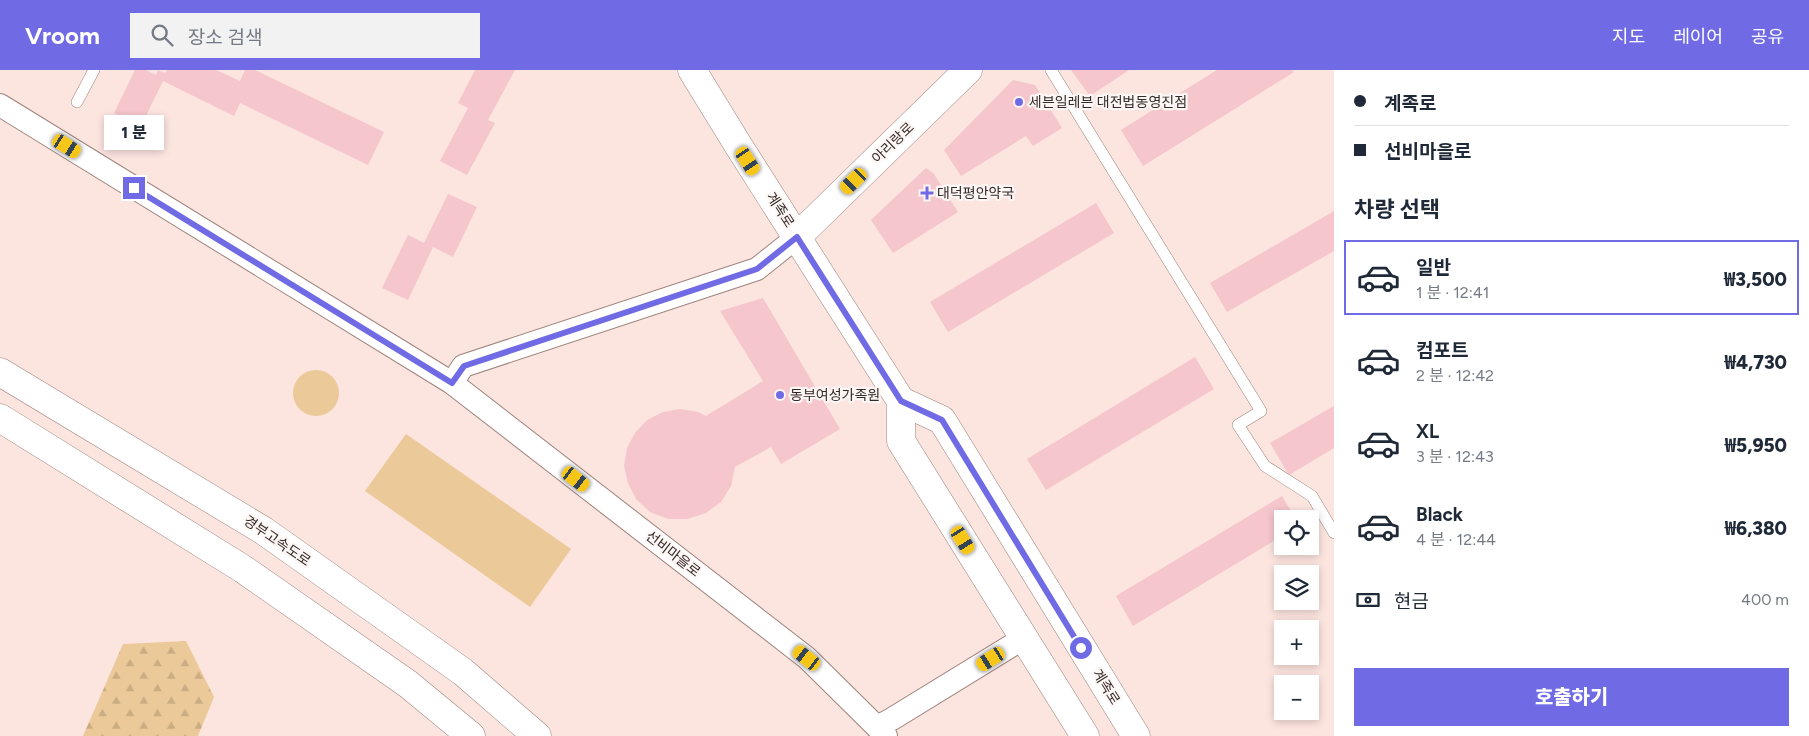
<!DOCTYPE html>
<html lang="ko">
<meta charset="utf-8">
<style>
:root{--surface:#fff;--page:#f2f2f3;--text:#1f2937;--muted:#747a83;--line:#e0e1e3;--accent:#706be5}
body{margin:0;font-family:Figtree,"Noto Sans KR",sans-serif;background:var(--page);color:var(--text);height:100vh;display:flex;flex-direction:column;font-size:19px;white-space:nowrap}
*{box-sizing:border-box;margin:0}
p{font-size:16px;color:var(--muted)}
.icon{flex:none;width:28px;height:28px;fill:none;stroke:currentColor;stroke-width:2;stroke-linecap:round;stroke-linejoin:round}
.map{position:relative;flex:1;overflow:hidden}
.details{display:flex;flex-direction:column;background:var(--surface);width:475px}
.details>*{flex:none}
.guide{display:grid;align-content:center;height:110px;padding:0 20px;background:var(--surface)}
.tools{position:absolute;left:1274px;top:440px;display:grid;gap:10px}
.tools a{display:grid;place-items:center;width:45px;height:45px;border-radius:0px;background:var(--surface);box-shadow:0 2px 8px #0003;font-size:25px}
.end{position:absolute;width:22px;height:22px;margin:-11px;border:6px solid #706be5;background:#fff;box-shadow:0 0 0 2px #fff}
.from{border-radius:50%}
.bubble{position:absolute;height:35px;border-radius:0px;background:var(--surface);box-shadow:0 2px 8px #0003;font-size:16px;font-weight:800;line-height:35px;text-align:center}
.car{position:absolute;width:15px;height:30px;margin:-15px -8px;border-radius:6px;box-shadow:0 0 4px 1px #0007;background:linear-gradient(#f5c518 24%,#345 0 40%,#f5c518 0 76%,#345 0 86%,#f5c518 0)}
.guide b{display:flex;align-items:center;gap:18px;height:48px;font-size:19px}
.guide b+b{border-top:1px solid var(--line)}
.guide i{width:12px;height:12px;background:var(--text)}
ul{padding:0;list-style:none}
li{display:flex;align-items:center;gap:15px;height:75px;margin:0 10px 8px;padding:0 10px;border:2px solid transparent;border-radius:0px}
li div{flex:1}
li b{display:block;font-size:19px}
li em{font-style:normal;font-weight:800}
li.selected{border-color:var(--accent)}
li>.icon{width:45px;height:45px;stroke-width:1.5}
h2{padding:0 20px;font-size:22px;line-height:60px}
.pay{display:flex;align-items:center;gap:12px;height:55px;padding:0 20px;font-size:19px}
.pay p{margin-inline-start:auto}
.button{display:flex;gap:10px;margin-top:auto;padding:10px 20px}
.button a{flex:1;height:58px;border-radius:0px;background:var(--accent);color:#fff;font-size:20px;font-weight:800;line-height:58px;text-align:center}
header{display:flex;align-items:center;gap:30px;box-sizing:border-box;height:70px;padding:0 25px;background:var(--accent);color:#fff}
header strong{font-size:24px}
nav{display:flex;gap:28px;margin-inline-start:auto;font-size:18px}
.search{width:350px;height:45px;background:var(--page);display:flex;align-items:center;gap:12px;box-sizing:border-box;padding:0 18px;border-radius:0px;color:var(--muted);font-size:19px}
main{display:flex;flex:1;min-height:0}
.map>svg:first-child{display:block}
</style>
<header>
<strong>Vroom</strong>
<div class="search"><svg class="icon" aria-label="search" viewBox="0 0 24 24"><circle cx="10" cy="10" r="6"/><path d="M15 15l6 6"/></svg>장소 검색</div>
<nav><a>지도</a><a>레이어</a><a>공유</a></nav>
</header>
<main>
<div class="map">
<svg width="1334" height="666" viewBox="0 0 1334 666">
<defs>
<pattern id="forest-firs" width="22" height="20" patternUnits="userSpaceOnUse" patternTransform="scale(1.25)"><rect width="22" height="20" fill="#ecc999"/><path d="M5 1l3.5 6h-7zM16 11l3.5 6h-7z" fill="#cbad84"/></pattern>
</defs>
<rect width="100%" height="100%" fill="#fce4df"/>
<path fill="url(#forest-firs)" d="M186,571L214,627L198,666H83L123,574Z"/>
<g fill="#ecc999">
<circle cx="316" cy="323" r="23"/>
<path d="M406,364L571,479L530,537L365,421Z"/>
</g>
<g fill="#f5c6cc">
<path d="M135,0H146L156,5L158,0L165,3L167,0H216L240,11L245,0H255L384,62L368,95L240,33L234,46L163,11L141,56L114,43Z"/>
<path d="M475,0H515L488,50L495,53L467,105L440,91L468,38L458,33Z"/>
<path d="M1071,0H1129L1090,26Z"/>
<path d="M1217,0H1292L1294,2L1143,96L1121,60Z"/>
<path d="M1013,10L1035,15L1062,58L1033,76L1026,66L961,106L944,80Z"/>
<path d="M926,98L934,104L958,142L893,183L871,150Z"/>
<path d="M448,124L477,137L453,187L433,177L408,230L382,218L408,165L424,173Z"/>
<path d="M1096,133L1114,163L948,262L930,232Z"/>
<path d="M1334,141V181L1227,242L1210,213Z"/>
<path d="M763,228L840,359L781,394L771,377L735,397L731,416L721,432L706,443L687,449H668L650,442L636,429L628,413L624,396L627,378L635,363L647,350L663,342L680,339L698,342L706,346L763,311L720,241Z"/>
<path d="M1195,287L1214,319L1046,420L1027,389Z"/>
<path d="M1334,336V378L1289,405L1270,373Z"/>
<path d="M1282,426L1296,449H1282V466L1133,556L1116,526Z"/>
</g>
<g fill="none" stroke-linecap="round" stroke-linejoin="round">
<defs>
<g id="service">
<path d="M1051,0L1261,341L1238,355L1265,396L1312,426L1334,463"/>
<path d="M77,32L94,0"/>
</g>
<g id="minor">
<path d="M0,35L452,313L807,588L886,666"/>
<path d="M452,313L463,296L757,199L797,167"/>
<path d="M877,657L892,649L1024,568"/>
</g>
<g id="secondary">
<path d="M692,0L738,75L901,331V371L1085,666"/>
<path d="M797,167L968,0"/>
<path d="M901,331L942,350L1136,666"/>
</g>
<g id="motorway">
<path d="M0,302L264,461L463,602L537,666"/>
<path d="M0,348L243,499L408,614L471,666"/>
</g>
</defs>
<use href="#service" stroke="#9e837d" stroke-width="12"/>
<use href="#minor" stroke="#9e837d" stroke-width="24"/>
<use href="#secondary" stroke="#9e837d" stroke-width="29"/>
<use href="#motorway" stroke="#9e837d" stroke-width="29"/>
<use href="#service" stroke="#fff" stroke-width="11"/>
<use href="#minor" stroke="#fff" stroke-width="22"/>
<use href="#secondary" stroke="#fff" stroke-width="28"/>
<use href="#motorway" stroke="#fff" stroke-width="28"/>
</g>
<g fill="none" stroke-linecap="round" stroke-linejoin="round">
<path stroke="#706be5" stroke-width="6" d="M134,118L452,313L464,296L757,199L797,167L901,331L942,350L1081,578"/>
</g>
<g fill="#706be5" stroke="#fcf6f5" stroke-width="2">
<circle cx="1019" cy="32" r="5"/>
<path d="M924.5 115.5h5v5h5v5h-5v5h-5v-5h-5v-5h5z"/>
<circle cx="780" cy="325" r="5"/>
</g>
<g text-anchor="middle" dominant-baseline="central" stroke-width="4.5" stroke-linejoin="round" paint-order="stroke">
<g font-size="14" fill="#352a27" stroke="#fcf6f5" text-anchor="start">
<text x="1029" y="32">세븐일레븐 대전법동영진점</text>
<text x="937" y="123">대덕평안약국</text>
<text x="790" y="325">동부여성가족원</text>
</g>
<g font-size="14" fill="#352a27" stroke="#fcf6f5">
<text transform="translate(893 73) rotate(-44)">아리랑로</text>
<text transform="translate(780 140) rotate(57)">계족로</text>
<text transform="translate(277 471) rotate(34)">경부고속도로</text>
<text transform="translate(673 484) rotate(38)">선비마을로</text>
<text transform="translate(1106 617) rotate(58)">계족로</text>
</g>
</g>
</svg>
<div class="tools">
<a><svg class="icon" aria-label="locate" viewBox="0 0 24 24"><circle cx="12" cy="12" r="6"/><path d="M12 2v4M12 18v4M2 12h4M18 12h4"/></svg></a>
<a><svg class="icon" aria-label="layers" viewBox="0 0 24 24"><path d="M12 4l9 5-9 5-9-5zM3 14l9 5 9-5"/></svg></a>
<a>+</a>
<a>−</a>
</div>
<i class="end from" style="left:1081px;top:578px"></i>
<i class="end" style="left:134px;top:118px"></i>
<div class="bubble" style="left:104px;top:45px;width:60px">1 분</div>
<i class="car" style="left:67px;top:76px;rotate:122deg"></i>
<i class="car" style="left:748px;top:91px;rotate:147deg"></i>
<i class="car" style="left:854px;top:111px;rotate:226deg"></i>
<i class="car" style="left:576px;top:409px;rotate:128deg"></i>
<i class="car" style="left:963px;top:470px;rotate:148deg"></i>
<i class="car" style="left:807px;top:588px;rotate:308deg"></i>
<i class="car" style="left:991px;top:589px;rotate:238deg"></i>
</div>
<section class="details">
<div class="guide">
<b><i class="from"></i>계족로</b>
<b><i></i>선비마을로</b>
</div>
<h2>차량 선택</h2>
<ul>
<li class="selected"><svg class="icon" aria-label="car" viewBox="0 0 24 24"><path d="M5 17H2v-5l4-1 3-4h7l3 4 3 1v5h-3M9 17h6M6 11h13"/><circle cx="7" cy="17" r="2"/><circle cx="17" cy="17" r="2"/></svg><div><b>일반</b><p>1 분 · 12:41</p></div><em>₩3,500</em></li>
<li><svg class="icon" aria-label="car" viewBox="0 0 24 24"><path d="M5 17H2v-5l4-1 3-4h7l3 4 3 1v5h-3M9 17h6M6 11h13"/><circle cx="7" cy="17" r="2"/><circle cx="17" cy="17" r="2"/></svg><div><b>컴포트</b><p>2 분 · 12:42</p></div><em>₩4,730</em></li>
<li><svg class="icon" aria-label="car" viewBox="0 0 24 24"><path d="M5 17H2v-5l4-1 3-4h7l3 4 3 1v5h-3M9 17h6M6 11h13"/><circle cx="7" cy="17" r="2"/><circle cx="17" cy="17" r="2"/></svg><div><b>XL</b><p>3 분 · 12:43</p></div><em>₩5,950</em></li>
<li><svg class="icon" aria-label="car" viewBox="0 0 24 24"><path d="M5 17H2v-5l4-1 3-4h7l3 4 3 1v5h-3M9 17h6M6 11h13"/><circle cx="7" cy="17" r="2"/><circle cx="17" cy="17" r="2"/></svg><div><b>Black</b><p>4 분 · 12:44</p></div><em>₩6,380</em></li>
</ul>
<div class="pay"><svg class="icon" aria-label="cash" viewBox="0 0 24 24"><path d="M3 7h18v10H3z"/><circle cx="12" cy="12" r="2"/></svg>현금<p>400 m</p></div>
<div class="button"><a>호출하기</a></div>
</section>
</main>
